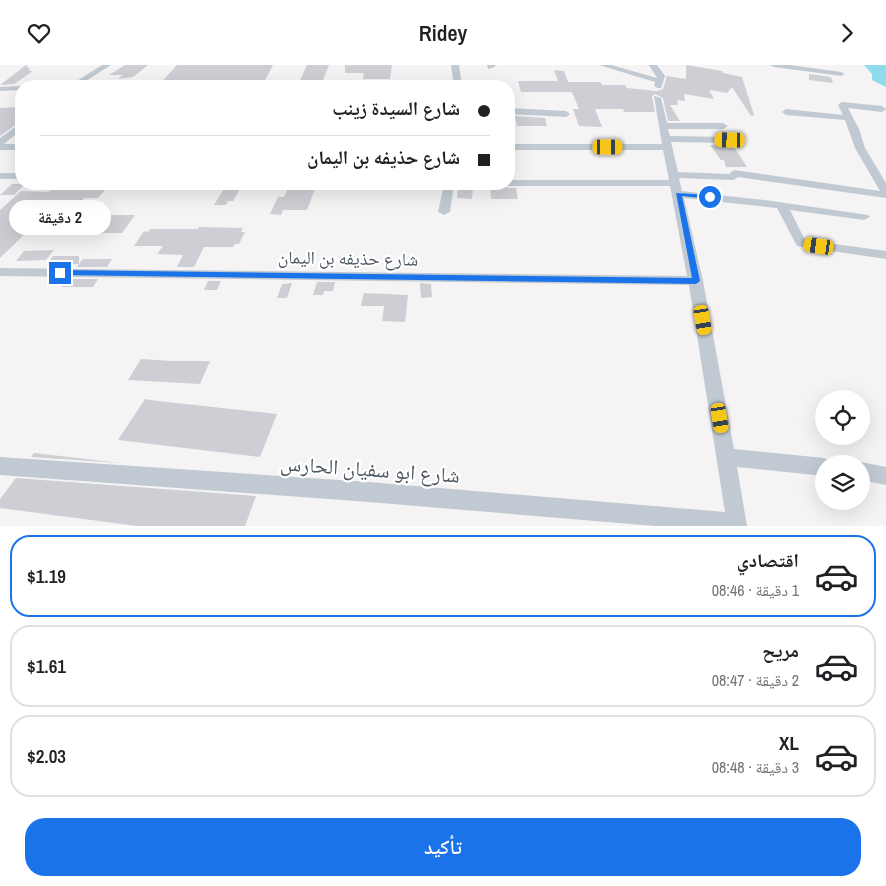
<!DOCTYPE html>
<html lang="ar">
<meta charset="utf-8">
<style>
:root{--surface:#fff;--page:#f6f6f6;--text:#202124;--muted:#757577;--line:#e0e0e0;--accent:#1a73e8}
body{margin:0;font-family:"Archivo Narrow","Noto Naskh Arabic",sans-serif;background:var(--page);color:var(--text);direction:rtl;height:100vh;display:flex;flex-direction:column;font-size:19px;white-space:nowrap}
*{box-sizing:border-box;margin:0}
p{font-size:16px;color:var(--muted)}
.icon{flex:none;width:28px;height:28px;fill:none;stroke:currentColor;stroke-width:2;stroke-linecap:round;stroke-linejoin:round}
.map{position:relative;height:461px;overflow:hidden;direction:ltr}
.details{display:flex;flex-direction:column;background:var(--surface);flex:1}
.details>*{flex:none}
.top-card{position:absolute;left:15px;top:15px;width:500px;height:110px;border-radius:20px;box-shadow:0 5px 20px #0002;direction:rtl;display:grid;align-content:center;height:110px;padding:0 25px;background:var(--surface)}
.controls{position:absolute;left:815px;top:325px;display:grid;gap:10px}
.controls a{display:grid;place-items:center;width:55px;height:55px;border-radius:50%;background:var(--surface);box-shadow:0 5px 20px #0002;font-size:25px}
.end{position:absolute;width:22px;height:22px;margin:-11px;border:6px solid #1a73e8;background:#fff;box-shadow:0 0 0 2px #fff}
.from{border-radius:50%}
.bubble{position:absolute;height:35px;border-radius:18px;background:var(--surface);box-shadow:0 5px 20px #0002;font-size:16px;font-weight:600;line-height:35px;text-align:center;direction:rtl}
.car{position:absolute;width:15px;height:30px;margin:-15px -8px;border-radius:6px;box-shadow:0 0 4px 1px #0007;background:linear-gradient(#f5c518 24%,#345 0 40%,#f5c518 0 76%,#345 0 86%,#f5c518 0)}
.top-card b{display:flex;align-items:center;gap:18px;height:48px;font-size:19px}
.top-card b+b{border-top:1px solid var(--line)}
.top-card i{width:12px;height:12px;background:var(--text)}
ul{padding:9px 0 0;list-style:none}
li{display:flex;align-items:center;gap:15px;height:82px;margin:0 10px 8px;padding:0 15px;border:2px solid var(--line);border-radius:20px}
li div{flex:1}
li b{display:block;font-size:19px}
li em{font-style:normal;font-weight:600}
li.on{border-color:var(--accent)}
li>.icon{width:45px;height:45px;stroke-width:1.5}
.action{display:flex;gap:10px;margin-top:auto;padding:10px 25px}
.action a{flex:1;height:58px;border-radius:20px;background:var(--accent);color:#fff;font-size:20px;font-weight:600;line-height:58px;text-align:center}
header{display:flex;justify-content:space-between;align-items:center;height:65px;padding:0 25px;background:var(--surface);font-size:22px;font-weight:600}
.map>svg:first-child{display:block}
</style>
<header><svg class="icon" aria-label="forward" viewBox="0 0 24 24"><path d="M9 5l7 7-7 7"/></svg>Ridey<svg class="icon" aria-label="heart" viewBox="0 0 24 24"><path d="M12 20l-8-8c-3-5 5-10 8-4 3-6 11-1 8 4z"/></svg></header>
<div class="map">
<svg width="886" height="461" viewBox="0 0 886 461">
<rect width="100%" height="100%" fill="#f5f3f3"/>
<path fill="#90daee" d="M864,0H886V22L872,15V9Z"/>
<g fill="#cdcfd5">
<path d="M26,0L30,5L29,6H33L14,19L0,20Z"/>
<path d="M125,0H148L133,12L118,14L123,10H109Z"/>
<path d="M177,0H273L262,21H158Z"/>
<path d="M307,0H329L323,15H316L313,20H298Z"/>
<path d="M345,0H392L390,14H363L364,8H345Z"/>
<path d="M686,0L722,6L723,8L742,12L754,50L751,51L732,22L727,28L709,25L714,34L684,29L685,36L677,35L678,40H670L680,56H668L663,33L655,29L652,31L655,47H624L623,44H595L602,62L579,61L573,44H579L572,27H521L518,16H558L554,5L564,6L568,17H600L602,20H625L627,23L657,26L663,24L667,11L686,14Z"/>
<path d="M809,9L831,12L833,18L809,15Z"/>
<path d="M21,42V56L0,71V43Z"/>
<path d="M515,51L545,53L547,61H517Z"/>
<path d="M732,79L747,102H726L724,95H721L710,80Z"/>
<path d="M12,119H25L14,130H0Z"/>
<path d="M57,119H110L98,133H84L69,150H135L122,168H26L0,193V145L21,126L46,127L50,126Z"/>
<path d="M317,119L307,145H283L281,150L270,149L278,132H284L289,120Z"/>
<path d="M501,119L508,123H516L518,134H491L490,120Z"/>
<path d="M225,122H241L233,136H228L226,140H214Z"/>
<path d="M458,122H473L472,134L457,133Z"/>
<path d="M199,162L243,163L241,167H245L239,179H235L233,182H204L194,202H177L183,190L157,189L163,181H134L144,166L148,167L150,164H198Z"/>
<path d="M54,185L46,195L16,196L24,186Z"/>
<path d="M53,191H79V199L83,194H112L107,202H77L79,199L46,200Z"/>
<path d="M68,214H98L93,222H61Z"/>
<path d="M208,216H221L217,225H204Z"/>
<path d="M317,217H335L333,226H324L323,230H313Z"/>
<path d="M292,218L287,233H277L282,219Z"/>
<path d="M420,218L431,219L432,232L421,233Z"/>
<path d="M364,228L408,230L405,257L382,256L384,241H361Z"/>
<path d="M141,294L172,296H210L200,319L128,315Z"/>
<path d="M145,334L158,336L277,349L260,392L118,375Z"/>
<path d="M34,388L121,398L31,392Z"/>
<path d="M16,413L256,431L245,461H137L0,443V434Z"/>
</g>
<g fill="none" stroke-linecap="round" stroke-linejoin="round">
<g fill="#c1cad2" fill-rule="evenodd">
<path d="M102,0H111L78,21H69Z"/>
<path d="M451,0H459L462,21H454Z"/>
<path d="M487,0H495V2L488,4Z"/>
<path d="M599,0H611L657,13L649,0H657L665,11L661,23H658L654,21L655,17Z"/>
<path d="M770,0H790L841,7L845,9L841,11L774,2Z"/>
<path d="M21,21V25L0,26V22L21,21H24Z"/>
<path d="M654,31L661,33L667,58H723L728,61L723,64H668L670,71L730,72L735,75L730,78L671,77L678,107L729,109L734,105L880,126L855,83L845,55L786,50L782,47L786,44L843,50L838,40L842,37L882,41L886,44L882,47L848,43L859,64L865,83L886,118V133L738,112L733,115L679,113L682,126L765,135L868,150L870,152L864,155L790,145L805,175L886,186V194L797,181L777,143L684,133L703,216L734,384L824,393L831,396L832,399H824V411L737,402L747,461H655L369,437L0,410V392L369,417L725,447L689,220L0,211V203L687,211L670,121H509L504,119H509V115H669L663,85H509V79H662Z"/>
<path d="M509,43L566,46L570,49L566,52L509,49Z"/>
<path d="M21,58V65L4,79H21V85H0V73Z"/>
<rect x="0" y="108" width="21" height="6"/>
<path d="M444,119H454L450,147L444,150L438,147Z"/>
<path d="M861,397L886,402V420L861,415V399H857Z"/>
</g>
</g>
<path fill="#1a73e8" d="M676,128L710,130L713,132L710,134L682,131L700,216L696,219L60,210L56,208L60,205L692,213Z"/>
<g text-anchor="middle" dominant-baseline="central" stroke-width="4.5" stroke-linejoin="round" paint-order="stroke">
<g font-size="18" fill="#4a5661" stroke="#fff">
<text transform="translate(348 193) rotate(1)">شارع حذيفه بن اليمان</text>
</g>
<g font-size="21" fill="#4a5661" stroke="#fff">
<text transform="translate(370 404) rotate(4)">شارع ابو سفيان الحارس</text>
</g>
</g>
</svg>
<div class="controls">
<a><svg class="icon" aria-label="locate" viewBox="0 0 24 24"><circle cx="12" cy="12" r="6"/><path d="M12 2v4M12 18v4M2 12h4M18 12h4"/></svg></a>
<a><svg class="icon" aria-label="layers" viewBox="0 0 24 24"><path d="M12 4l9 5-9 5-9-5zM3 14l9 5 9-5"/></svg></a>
</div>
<i class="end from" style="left:710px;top:132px"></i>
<i class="end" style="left:60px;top:208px"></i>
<div class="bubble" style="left:9px;top:135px;width:102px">2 دقيقة</div>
<i class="car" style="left:730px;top:75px;rotate:271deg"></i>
<i class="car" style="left:608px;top:82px;rotate:90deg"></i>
<i class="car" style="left:819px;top:181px;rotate:278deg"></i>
<i class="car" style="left:703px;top:255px;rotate:170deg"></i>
<i class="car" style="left:720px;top:353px;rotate:170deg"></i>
<div class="top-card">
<b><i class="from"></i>شارع السيدة زينب</b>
<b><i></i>شارع حذيفه بن اليمان</b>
</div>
</div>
<section class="details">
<ul>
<li class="on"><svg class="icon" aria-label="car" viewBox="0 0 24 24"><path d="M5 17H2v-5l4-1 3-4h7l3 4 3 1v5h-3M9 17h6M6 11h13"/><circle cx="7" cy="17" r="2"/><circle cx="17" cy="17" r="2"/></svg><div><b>اقتصادي</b><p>1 دقيقة · 08:46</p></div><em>$1.19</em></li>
<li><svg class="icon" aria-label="car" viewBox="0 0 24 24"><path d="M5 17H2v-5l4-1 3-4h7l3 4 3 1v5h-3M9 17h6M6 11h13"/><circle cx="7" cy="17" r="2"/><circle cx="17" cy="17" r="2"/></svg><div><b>مريح</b><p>2 دقيقة · 08:47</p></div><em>$1.61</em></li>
<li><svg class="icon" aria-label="car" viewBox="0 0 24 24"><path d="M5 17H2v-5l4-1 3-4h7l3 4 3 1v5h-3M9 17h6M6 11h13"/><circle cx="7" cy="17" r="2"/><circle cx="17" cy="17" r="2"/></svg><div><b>XL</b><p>3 دقيقة · 08:48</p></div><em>$2.03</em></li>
</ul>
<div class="action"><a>تأكيد</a></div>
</section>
